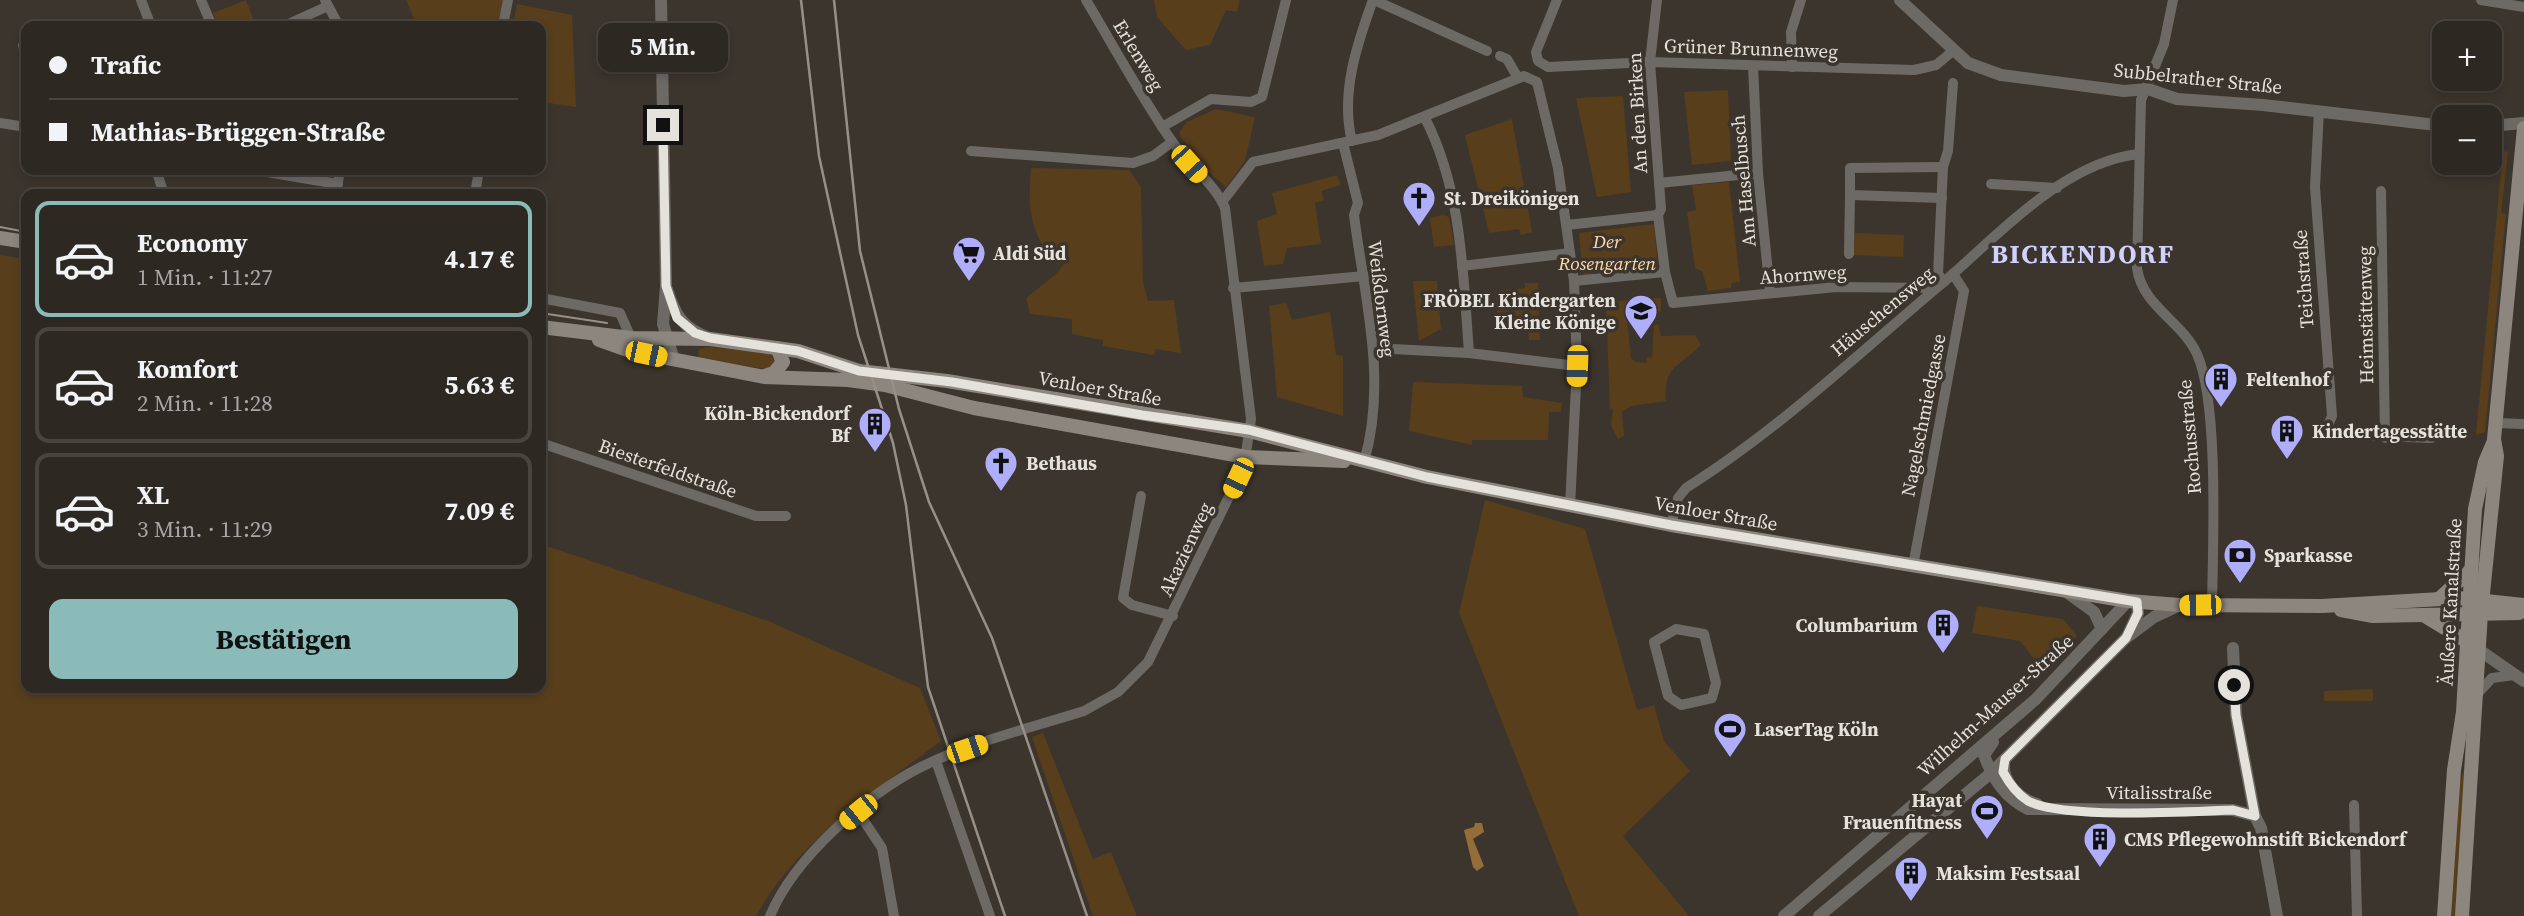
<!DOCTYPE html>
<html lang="de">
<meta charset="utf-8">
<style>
:root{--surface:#2d2822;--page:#35302a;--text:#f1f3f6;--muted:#a7a6a5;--line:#484440;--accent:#8bbbb9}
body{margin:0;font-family:"Source Serif 4",serif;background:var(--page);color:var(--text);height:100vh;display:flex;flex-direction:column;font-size:26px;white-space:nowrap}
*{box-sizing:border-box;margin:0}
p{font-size:23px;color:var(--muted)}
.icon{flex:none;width:38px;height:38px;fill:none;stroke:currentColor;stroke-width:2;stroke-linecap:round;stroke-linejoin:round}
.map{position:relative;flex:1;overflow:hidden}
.details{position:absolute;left:21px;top:189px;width:525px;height:504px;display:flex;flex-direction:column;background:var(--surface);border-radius:14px;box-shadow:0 4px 10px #0003,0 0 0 2px var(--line)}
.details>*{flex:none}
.banner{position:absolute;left:21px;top:21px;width:525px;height:154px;border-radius:14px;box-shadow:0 4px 10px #0003,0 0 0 2px var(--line);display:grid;align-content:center;height:154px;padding:0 28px;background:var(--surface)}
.fabs{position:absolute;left:2432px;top:21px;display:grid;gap:14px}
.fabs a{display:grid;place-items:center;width:70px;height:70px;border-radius:14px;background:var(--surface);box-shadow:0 4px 10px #0003,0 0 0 2px var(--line);font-size:35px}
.end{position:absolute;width:32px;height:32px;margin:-16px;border:9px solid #e5e1db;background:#111;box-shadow:0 0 0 4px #111}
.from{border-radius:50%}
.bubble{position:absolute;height:49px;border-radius:14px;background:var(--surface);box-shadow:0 4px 10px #0003,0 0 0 2px var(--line);font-size:23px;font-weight:700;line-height:49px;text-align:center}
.car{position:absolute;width:21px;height:42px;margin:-21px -10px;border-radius:9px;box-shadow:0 0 5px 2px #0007;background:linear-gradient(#f5c518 24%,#345 0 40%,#f5c518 0 76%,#345 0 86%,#f5c518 0)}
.banner b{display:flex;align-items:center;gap:24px;height:66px;font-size:26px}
.banner b+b{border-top:2px solid var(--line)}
.banner i{width:18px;height:18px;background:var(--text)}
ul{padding:12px 0 0;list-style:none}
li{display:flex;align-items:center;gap:21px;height:116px;margin:0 14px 10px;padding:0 14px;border:4px solid var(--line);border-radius:14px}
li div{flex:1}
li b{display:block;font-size:26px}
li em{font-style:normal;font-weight:700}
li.current{border-color:var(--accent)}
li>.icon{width:63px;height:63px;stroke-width:1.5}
.primary-button{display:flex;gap:14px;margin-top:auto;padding:14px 28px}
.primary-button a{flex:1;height:80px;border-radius:14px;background:var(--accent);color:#111;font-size:28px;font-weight:700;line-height:80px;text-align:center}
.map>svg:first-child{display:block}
</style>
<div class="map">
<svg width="2524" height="916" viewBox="0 0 2524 916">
<rect width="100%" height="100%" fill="#3c352d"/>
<g fill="#583e1b">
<path d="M246,0L256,26H218L213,13Z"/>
<path d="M406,0H504L498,26H417Z"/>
<path d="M1154,0H1240L1237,12L1226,10L1210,45L1186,50L1157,17Z"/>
<path d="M517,4L572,15L576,107L541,102V26H513Z"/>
<path d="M1728,90L1731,161L1692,165L1684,92Z"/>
<path d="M1623,96L1631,192L1597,197L1576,98Z"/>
<path d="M1216,109L1255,117L1245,161L1226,187L1195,160L1179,133L1187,122Z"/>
<path d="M1512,119L1532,232L1521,235L1519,229L1489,233L1465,135Z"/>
<path d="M2503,151L2508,152L2501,213L2506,214L2485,432L2476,435Z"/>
<path d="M1031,168L1129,170L1141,187L1143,282L1148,301L1174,300L1181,353L1155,349L1154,355L1103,346V340L1072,334V319L1030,314L1026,298L1055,275L1069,258L1058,265C1029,234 1028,208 1031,168Z"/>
<path d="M1337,175L1341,185L1321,191L1324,200L1315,203L1321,244L1287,248L1283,264L1264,266L1257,221L1277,214L1272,193Z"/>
<path d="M1729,182L1740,282L1731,283V288L1708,291L1702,271L1695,268L1687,212L1696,210L1692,185Z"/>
<path d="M1443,215L1449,217L1454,245L1434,247L1430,218Z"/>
<path d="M1654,224L1658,269L1583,277L1579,233Z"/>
<path d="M1855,233L1904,235L1903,257L1854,255Z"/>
<path d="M0,255L26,259V688H541V544L768,621L920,688L941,741C873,792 799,840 756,916H0Z"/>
<path d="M1413,281H1437L1441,329L1419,341Z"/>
<path d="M1525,283H1538L1540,340H1529L1528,332L1518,330L1517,323H1498L1495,291L1525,288Z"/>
<path d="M1661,298V311L1627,319L1631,358L1635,362L1646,363L1647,357L1652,358L1654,325L1658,324L1661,336L1695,335L1701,345C1679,367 1663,366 1666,401L1631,406L1622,412L1624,436L1618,439L1611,425L1613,408L1610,410L1606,302Z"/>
<path d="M1286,303L1292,320L1330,312L1336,355L1343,356V416L1277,397L1269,306Z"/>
<path d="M708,347L768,353L776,360L775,365L766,369L698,358L699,349Z"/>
<path d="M1413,382L1522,386L1523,397L1562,403L1561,412H1549L1548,440H1472V445L1409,431Z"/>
<path d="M1485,500L1585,529L1637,710L1654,705L1664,741L1690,771L1623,836L1689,916H1579L1459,613Z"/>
<path d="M1977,606L2063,619L2077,636L2044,672L2020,641L1972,633Z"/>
<path d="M2373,689V701H2324V691Z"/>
<path d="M1043,733L1093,859L1111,852L1137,916H1093L1032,737Z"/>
<path d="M2464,769L2457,916H2448L2458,788Z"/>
</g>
<path fill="#946d38" d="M1475,823H1482L1484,832L1473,839L1484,866L1477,871L1473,867L1464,830L1474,827Z"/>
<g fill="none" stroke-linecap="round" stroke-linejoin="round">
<g stroke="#6d6a66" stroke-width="10">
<path d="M141,0L151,26"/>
<path d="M201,0L212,26"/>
<path d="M325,0L339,26"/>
<path d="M1374,0L1487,51"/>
<path d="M1557,0L1536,52L1538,61L1548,67L1650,62L1914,70L1936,65L1953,51"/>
<path d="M1657,0L1650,62L1661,209L1658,215L1665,272L1673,303L1836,287L1936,288"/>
<path d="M2173,0L2164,44L2141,100L2137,268C2142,306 2182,321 2197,354C2219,403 2213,546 2212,604"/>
<path d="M2481,0L2524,7"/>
<path d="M284,26L328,6"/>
<path d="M503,26L508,0"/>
<path d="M23,45L26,57"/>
<path d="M1500,56L1507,59L1518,78"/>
<path d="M1753,66L1758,173L1770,293"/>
<path d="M1792,67L1791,32L1801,0"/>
<path d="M2319,111L2315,187L2332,416L2326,430L2333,434L2431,438"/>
<path d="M1425,118C1462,190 1463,274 1469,353"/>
<path d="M0,123L26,127"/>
<path d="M1162,127L1211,99L1251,102L1262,97L1286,0"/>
<path d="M1352,141C1340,94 1357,44 1373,0"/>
<path d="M1343,143L1358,203L1354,215C1364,296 1388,380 1364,462"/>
<path d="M971,151L1133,163L1153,156L1172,142"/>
<path d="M156,170L164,194"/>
<path d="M255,170L338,184"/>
<path d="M1659,183L1758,173"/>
<path d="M1991,184L2057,188"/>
<path d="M2381,191L2385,438"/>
<path d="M336,194L340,170"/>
<path d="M475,194L479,170"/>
<path d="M1942,198L1850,195V168L1943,167"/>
<path d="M1222,202L1253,162L1378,135L1524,76L1537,82L1558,168L1574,281L1577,366L1570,506"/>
<path d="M1567,225L1658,215"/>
<path d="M1849,254L1850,195"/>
<path d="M1462,266L1570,253"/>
<path d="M1574,281L1665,272"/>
<path d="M1944,282L1938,274L1943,167L1948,151L1953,83"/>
<path d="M1233,288L1365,276"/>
<path d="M541,298L620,313L631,338"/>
<path d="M1373,348L1469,353L1577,366"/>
<path d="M2496,423L2524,424"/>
<path d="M541,443L756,516H786"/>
<path d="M1141,496L1123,598L1132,605L1173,616"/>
<path d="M1671,525L1678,498L1686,488C1777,431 1857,355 1939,286C1996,238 2062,162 2139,154"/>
<path d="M1913,566L1964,291L1953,274"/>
<path d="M1676,629L1704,634L1716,683L1712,698L1681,705L1668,696L1654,642Z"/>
<path d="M2477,694L2492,678L2514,675"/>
<path d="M936,761L990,916"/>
<path d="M2354,805L2357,916"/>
<path d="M858,812L882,848L894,916"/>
<path d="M770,916C794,858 866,795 921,767C972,742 1030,728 1084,711L1118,692L1148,662L1244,466L1251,419L1225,208C1215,184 1186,162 1171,140C1140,95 1114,47 1086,0"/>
</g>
<g stroke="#6d6a66" stroke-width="12">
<path d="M661,0L666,286L663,324L674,360"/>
<path d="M1900,0L1968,63L2001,75L2124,91L2148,89L2177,99L2263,105L2445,126"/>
<path d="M2490,126L2524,123"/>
<path d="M667,289C675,316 683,328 709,338"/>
<path d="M2065,591L2094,612L2102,629"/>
<path d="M2128,635L2138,613L2137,602"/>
<path d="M2472,645L2524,681"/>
<path d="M2233,648L2236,715L2255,816"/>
<path d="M1993,742L1984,755C1993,779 2005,798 2028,809L2233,810L2255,816L2261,828L2277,916"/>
<path d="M2005,759C1999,779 2019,799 2037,804"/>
<path d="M1784,916L2036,699L2128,601"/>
<path d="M1819,916L1991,773L2126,638L2154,617L2180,605"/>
</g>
<g stroke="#8c867f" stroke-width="14">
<path d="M0,238L26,242"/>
<path d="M541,327L631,338L710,339L798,351L859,371L947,381L1249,431L1427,477L1671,525L2128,601L2180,605L2322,606L2458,598L2524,605"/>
<path d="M599,340L630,351L764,377L848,380L885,385L974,408L1246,457L1344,461"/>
<path d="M765,376L774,373L783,362L777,348"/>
<path d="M2440,598L2471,570"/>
<path d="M2341,610L2373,616L2519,613"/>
<path d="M2425,616L2466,641"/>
<path d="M2444,916L2454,770L2463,712L2475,509L2485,462L2494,441"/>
<path d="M2462,916L2481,613L2497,456L2494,439L2524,128"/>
</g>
<g stroke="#969089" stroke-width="2">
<path d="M0,227L26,232"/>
<path d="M541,313L607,323"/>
</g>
<g stroke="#969089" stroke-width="2.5">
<path d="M801,0L819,156L858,335L893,443L906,505L928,687L1005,916"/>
<path d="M834,0L860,251L899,409L929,502L992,638L1087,916"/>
</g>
</g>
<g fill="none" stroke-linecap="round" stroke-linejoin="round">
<path stroke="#e5e1db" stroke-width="9" d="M663,125L666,286L677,318L695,333L710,338L798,351L859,371L952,382L1142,415L1249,430L1427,477L1671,525L2137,602L2138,613L2126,638L2005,759L2003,772C2009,783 2017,794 2028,801C2062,819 2189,812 2233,810L2255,816L2236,715L2234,685"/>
</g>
<defs>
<symbol id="church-pin" viewBox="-11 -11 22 30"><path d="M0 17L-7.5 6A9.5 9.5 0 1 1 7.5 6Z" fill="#aeaefb" stroke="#3c352d"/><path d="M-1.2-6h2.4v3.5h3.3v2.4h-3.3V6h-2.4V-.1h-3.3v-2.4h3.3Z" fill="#111"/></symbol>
<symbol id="supermarket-pin" viewBox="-11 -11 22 30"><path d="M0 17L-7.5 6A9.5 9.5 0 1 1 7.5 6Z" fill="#aeaefb" stroke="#3c352d"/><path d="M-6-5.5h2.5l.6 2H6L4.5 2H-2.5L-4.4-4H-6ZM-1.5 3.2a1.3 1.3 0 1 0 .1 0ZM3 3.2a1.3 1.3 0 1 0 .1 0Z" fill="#111"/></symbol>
<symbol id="school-pin" viewBox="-11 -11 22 30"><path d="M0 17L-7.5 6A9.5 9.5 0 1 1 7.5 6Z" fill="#aeaefb" stroke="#3c352d"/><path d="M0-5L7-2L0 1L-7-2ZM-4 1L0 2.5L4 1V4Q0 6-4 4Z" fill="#111"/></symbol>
<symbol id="building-pin" viewBox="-11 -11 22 30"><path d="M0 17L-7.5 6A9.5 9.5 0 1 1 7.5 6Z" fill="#aeaefb" stroke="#3c352d"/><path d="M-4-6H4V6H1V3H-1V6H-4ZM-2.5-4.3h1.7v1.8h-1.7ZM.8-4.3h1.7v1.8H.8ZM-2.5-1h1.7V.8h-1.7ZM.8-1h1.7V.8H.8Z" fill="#111"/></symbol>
<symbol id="bank-pin" viewBox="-11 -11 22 30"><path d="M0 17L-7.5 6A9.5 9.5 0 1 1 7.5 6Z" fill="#aeaefb" stroke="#3c352d"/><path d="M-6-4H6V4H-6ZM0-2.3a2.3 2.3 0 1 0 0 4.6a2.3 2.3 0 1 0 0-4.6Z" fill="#111"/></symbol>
<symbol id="stadium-pin" viewBox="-11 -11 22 30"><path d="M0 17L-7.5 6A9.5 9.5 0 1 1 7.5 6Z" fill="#aeaefb" stroke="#3c352d"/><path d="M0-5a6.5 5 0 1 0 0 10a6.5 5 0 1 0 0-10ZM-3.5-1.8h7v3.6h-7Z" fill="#111"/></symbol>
</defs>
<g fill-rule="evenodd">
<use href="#church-pin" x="1400" y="179" width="38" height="52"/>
<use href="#supermarket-pin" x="950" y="234" width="38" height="52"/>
<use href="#school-pin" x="1622" y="292" width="38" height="52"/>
<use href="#building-pin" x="2202" y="360" width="38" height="52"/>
<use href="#building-pin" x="856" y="405" width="38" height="52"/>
<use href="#building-pin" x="2268" y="412" width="38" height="52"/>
<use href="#church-pin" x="982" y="444" width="38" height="52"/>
<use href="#bank-pin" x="2221" y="536" width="38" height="52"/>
<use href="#building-pin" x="1924" y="606" width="38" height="52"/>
<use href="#stadium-pin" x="1711" y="710" width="38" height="52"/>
<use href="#stadium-pin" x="1968" y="792" width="38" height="52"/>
<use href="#building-pin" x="2081" y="820" width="38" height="52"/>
<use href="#building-pin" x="1892" y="854" width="38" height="52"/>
</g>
<g text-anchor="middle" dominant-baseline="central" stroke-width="7" stroke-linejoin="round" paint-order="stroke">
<g font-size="19" fill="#e5e1db" stroke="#3c352d">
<text transform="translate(1751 48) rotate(2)">Grüner Brunnenweg</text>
<text transform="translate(1139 55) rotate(59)">Erlenweg</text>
<text transform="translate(2198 78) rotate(6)">Subbelrather Straße</text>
<text transform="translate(1637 113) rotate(-93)">An den Birken</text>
<text transform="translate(1743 181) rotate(-95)">Am Haselbusch</text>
<text transform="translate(1803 274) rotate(-4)">Ahornweg</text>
<text transform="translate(2303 279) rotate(-94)">Teichstraße</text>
<text transform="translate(1382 299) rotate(83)">Weißdornweg</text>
<text transform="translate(1882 311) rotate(-40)">Häuschensweg</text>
<text transform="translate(2365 315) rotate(-91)">Heimstättenweg</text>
<text transform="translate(1100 388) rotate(10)">Venloer Straße</text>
<text transform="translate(1923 415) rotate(-79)">Nagelschmiedgasse</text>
<text transform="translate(2189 437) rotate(-95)">Rochusstraße</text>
<text transform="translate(668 468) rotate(19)">Biesterfeldstraße</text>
<text transform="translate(1716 513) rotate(10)">Venloer Straße</text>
<text transform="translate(1185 549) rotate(-65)">Akazienweg</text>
<text transform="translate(2450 602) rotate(-87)">Äußere Kanalstraße</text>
<text transform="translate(1995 705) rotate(-42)">Wilhelm-Mauser-Straße</text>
<text x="2159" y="792">Vitalisstraße</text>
</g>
<g font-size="19" font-weight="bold" fill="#e5e1db" stroke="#3c352d" text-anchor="start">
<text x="1444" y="198">St. Dreikönigen</text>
<text x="993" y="253">Aldi Süd</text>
<text x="1616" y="300" text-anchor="end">FRÖBEL Kindergarten<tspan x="1616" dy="22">Kleine Könige</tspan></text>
<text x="2246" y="379">Feltenhof</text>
<text x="850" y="413" text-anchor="end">Köln-Bickendorf<tspan x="850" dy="22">Bf</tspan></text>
<text x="2312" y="431">Kindertagesstätte</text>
<text x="1026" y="463">Bethaus</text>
<text x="2264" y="555">Sparkasse</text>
<text x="1918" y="625" text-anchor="end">Columbarium</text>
<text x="1754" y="729">LaserTag Köln</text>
<text x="1962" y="800" text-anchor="end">Hayat<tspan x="1962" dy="22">Frauenfitness</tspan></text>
<text x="2124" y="839">CMS Pflegewohnstift Bickendorf</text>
<text x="1936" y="873">Maksim Festsaal</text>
</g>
<g font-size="19" font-style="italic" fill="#fedbae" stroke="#3c352d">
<text x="1607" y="241">Der<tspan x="1607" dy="22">Rosengarten</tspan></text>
</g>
<g font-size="26" font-weight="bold" letter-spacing="2" fill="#d0d2fd" stroke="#3c352d">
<text x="2083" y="254">BICKENDORF</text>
</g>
</g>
</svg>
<div class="fabs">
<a>+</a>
<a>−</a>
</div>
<i class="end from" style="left:2234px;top:685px"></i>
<i class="end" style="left:663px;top:125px"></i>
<div class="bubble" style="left:598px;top:23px;width:130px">5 Min.</div>
<i class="car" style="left:1189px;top:164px;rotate:138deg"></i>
<i class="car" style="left:646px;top:354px;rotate:102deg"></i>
<i class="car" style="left:1577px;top:366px;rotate:182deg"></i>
<i class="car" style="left:1238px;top:478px;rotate:205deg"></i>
<i class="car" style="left:2200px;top:605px;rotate:269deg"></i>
<i class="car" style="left:967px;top:749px;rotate:71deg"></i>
<i class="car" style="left:858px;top:812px;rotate:231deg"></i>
<div class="banner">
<b><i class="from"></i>Trafic</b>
<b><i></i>Mathias-Brüggen-Straße</b>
</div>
<section class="details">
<ul>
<li class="current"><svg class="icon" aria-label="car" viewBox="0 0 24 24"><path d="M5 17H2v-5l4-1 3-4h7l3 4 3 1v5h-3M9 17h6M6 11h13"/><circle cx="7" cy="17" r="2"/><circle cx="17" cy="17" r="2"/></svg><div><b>Economy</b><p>1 Min. · 11:27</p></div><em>4.17 €</em></li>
<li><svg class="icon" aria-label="car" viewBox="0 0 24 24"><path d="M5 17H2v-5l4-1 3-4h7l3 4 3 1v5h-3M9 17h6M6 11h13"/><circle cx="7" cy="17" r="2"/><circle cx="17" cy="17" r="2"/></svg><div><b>Komfort</b><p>2 Min. · 11:28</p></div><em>5.63 €</em></li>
<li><svg class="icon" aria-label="car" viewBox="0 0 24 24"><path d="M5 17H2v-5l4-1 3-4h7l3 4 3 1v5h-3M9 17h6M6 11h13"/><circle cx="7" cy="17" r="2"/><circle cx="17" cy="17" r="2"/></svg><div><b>XL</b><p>3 Min. · 11:29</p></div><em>7.09 €</em></li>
</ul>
<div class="primary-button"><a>Bestätigen</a></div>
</section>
</div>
